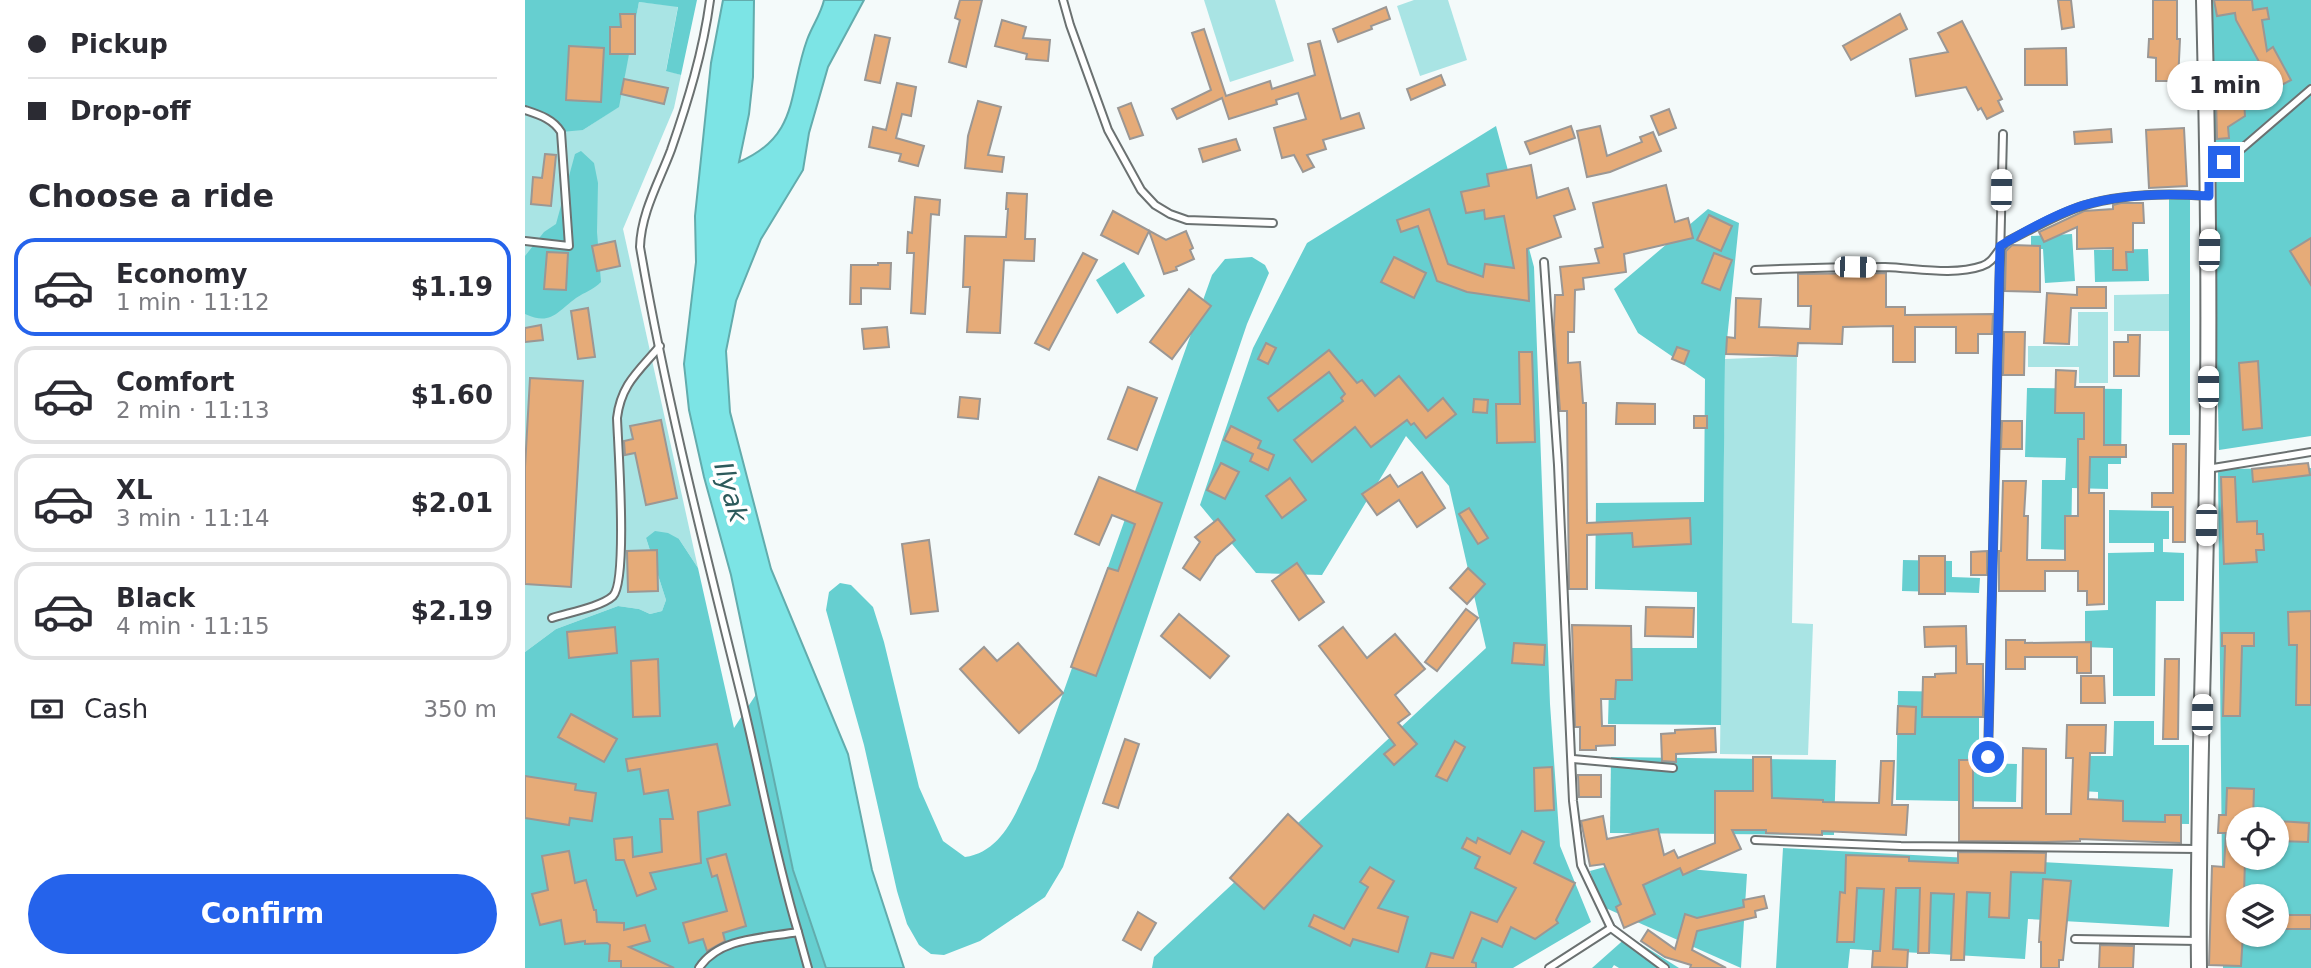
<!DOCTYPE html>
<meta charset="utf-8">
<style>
:root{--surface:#fff;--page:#f2f2f3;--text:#2b2b33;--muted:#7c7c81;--line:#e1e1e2;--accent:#2563eb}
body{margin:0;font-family:"DejaVu Sans",sans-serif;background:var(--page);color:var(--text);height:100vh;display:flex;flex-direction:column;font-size:26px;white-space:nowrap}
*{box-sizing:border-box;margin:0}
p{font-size:23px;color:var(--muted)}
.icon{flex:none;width:38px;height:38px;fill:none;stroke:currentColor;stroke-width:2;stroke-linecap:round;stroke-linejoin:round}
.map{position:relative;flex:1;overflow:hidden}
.drawer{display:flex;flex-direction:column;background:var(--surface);width:525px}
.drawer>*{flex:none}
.banner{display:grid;align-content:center;height:154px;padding:0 28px;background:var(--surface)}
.buttons{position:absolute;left:1701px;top:807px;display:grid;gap:14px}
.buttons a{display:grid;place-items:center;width:63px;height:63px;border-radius:50%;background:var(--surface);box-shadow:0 2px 5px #0004;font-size:35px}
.end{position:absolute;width:32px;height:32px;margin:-16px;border:9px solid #2563eb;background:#fff;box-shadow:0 0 0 4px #fff}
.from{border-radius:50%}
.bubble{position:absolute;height:49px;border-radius:24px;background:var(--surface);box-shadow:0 2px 5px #0004;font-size:23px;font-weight:700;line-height:49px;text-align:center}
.car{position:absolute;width:21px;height:42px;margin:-21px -10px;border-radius:9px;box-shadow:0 0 5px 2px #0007;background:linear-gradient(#fff 24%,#345 0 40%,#fff 0 76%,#345 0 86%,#fff 0)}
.banner b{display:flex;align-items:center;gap:24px;height:66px;font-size:26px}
.banner b+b{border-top:2px solid var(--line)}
.banner i{width:18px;height:18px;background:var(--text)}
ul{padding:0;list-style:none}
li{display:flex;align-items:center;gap:21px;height:98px;margin:0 14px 10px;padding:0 14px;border:4px solid var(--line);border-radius:21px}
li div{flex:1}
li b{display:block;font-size:26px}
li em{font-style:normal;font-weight:700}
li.on{border-color:var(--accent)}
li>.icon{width:63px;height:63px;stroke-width:1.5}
h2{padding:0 28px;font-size:32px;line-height:84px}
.pay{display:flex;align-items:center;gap:18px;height:77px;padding:0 28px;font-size:26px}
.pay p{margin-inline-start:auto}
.primary-button{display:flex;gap:14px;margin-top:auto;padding:14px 28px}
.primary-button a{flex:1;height:80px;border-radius:42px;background:var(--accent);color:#fff;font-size:28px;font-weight:700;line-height:80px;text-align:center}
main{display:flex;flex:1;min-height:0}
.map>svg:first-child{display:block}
</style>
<main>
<section class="drawer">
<div class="banner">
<b><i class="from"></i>Pickup</b>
<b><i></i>Drop-off</b>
</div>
<h2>Choose a ride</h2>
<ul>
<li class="on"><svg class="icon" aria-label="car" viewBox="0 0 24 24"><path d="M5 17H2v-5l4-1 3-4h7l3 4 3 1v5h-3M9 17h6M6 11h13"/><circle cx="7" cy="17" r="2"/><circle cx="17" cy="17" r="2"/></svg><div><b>Economy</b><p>1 min · 11:12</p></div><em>$1.19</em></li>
<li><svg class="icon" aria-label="car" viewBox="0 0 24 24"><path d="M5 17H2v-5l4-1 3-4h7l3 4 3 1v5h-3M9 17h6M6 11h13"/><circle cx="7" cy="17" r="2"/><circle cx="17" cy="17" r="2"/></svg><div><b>Comfort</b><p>2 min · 11:13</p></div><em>$1.60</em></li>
<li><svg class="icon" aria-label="car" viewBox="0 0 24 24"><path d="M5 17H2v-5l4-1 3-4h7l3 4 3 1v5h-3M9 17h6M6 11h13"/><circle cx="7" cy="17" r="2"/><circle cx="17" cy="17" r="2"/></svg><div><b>XL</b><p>3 min · 11:14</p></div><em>$2.01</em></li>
<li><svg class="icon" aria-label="car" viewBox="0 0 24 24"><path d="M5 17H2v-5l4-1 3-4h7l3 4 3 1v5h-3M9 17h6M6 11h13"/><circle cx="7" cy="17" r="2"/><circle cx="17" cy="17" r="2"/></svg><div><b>Black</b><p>4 min · 11:15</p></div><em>$2.19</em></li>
</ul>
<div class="pay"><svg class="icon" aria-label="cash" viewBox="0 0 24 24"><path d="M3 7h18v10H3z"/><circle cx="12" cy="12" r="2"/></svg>Cash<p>350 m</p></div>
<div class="primary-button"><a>Confirm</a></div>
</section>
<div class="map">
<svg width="1786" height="968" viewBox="0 0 1786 968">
<rect width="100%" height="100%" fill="#f4fafa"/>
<g fill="#a9e4e4">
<path d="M679,0H750L769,61L705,82Z"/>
<path d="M889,0H923L942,60L895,76L872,6Z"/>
<path d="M114,2L153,6L141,70L156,75L149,108L98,229L173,568L154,539L121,538L141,600L137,611L125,614L114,609L93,606L31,629L0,652V110L58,130L93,107Z"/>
<path d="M1644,294V331H1589V295Z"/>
<path d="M1553,312H1583V383H1554V367H1503V346H1553Z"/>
<path d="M1272,356L1267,623L1288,624L1283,755L1195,754L1200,359Z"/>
</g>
<g fill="#66cfd0" fill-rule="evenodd">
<path d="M0,0H172L156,75L141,71L153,7L114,2L94,107L58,130L36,132L31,123L0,110Z"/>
<path d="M1684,0H1786V436L1694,450Z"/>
<path d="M971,126L1009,267L1025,704L1035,846L1066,922L988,968H627L629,957L961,648L924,486L881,436L797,575L731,573L675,505L728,348L782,243Z"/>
<path d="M56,151L69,163L73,183L72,232L76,282C68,290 60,292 51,298C32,312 26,326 0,314V256L19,232L31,224L50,154Z"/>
<rect x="1644" y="197" width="21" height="238"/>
<path d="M1183,209L1214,223L1200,359L1196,725L1083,724L1085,648H1172V592L1070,589L1071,503L1179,502L1180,379L1113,333L1089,289Z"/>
<path d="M1547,234L1550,281L1520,283L1518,249H1506V236Z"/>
<path d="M1623,249L1624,281L1570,282L1569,250Z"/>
<path d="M727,257L740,265L744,273L722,324L538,867L520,897L455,941L419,955L406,954L394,945L382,924L372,891L339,745L301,610L304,592L315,583L326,585L348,607L359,642L394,787L418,841L440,857C482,851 494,803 511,769L687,275L700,259Z"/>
<path d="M599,262L620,296L592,314L571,280Z"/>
<path d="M1502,388L1597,389L1596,464H1583V489L1547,488L1546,550L1516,549L1517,480H1540L1541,458L1500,457Z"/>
<path d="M1786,468V968H1698L1693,469ZM1713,819H1752V858H1713ZM1713,896H1752V934H1713Z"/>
<path d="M1584,510L1644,511V539H1638V552L1659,553V601H1631L1630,696H1588V648L1560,647V611L1583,610V553L1629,552V543H1584Z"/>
<path d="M130,531L143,533L154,539L173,568L209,728L232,693L268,870L301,968H0V652L31,629L93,606L114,609L125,614L137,611L141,600L121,538Z"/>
<path d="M1378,560L1427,561V577L1455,578L1454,593L1377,591Z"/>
<path d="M1373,691L1438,692L1454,713V763L1492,764L1491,802L1371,800Z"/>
<path d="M1589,721H1629V745H1664V824L1573,823V792L1556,791L1557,756H1588Z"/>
<path d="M1086,757L1311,760L1309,835L1085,833Z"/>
<path d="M1258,848L1648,869L1644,927L1503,919L1500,959L1325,949L1323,968H1251Z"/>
<path d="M1094,863L1222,874L1216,968L1076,906L1065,871Z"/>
<path d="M1103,936L1154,968H1094L1089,965L1087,968H1067Z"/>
</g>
<path fill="#7ce4e5" stroke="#62acad" stroke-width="2" d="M198,0H229L228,77L224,114L214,162C275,136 263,92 282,40C287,26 296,14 299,0H339L303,67L284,133L278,170L236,239L211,301L201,351L205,412L246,569L323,754L347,870L379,968H301L268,870L206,575L179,477L164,410L159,364L171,262L170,216L186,63Z"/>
<g fill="#e6ab78" stroke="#9b9794" stroke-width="2">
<path d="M435,0H457L441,67L424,62L435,20L430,18Z"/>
<path d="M1533,0H1546L1549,27L1537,29Z"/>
<path d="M1628,0H1652V39H1655L1653,81H1631V58L1623,57L1624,39H1628Z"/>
<path d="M1689,0H1727L1728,10L1742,8L1744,19L1737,20L1742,51L1748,47L1766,80L1749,89L1711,20L1710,13L1692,16Z"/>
<path d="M861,7L865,19L846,26L847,29L813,42L808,29Z"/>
<path d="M95,14H110V54H85V27H96Z"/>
<path d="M1375,14L1382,29L1326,60L1318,46Z"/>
<path d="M477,20L501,27L498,38L525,40L523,61L501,59L502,54L470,46Z"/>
<path d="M1437,21L1477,99L1473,101L1478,111L1462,119L1456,108L1453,110L1441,87L1391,96L1385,59L1423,52L1413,33Z"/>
<path d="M679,29L701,96L745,81L747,89L790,75L783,44L795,41L816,119L834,113L839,128L798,140L801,149L782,155L789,167L778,172L769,155L757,158L749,128L781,119L773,93L751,100L752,104L704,119L697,98L652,119L647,109L686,90L667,33Z"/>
<path d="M350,35L365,38L355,83L340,80Z"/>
<path d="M44,46L79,48L76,102L41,100Z"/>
<path d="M1541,48L1542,85H1500V49Z"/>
<path d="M1717,74L1720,116L1703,127L1704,138L1692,139L1691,96L1700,95L1698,76Z"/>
<path d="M916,75L920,85L886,100L882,89Z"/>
<path d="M99,79L143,88L139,104L96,94Z"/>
<path d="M372,83L391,87L386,116L377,114L371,138L399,146L393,166L374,161L376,154L344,147L348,127L361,130Z"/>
<path d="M453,101L476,107L463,155L479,157L477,172L440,168L443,136Z"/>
<path d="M606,103L618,135L605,139L593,108Z"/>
<path d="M1144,109L1151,128L1134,135L1126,116Z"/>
<path d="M1046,126L1050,138L1005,154L1000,142Z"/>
<path d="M1075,126L1082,156L1117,142L1115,137L1128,132L1136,151L1085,172L1062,177L1052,131Z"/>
<path d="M1659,128L1662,186L1624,188L1621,130Z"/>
<path d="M1586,129L1587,142L1550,144L1549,132Z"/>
<path d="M711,139L715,150L678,162L674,149Z"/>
<path d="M20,154L31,155L26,206L6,204L8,177L17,178Z"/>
<path d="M1006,165L1012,198L1043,188L1050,209L1029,216L1036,237L1002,249L1004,301L942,292L912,281L893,226L876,232L872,220L904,209L923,264L958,277L960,264L989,268L979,216L960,219L959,210L941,213L936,192L964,186L962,174Z"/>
<path d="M1141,185L1150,222L1163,218L1168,238L1099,254L1101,272L1058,278L1059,289L1050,290L1049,332H1043V363L1055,362L1058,403H1061L1062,523L1165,518L1166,544L1108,547L1107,533L1062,535V589H1044L1042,411H1035L1029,328L1030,295H1038L1035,267L1074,263L1070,249L1078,247L1068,203Z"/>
<path d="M482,193L502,194L500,239H510L509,261L479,260L475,333L442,332L445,287H438L440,236L481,237L483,209H481Z"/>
<path d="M390,197L415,200L414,215L406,214L400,314L386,313L389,253H382L383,232L387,233Z"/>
<path d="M1596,203H1618L1619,223H1608V252H1601L1602,270H1588V248L1552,249V227L1519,242L1514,232L1559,211L1588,209V205Z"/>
<path d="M588,211L641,240L661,231L668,248L665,250L669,259L651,267L652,270L639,274L624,231L613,254L576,235Z"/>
<path d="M1184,215L1207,226L1196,251L1172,240Z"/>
<path d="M1786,238V285L1765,251Z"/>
<path d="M90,241L95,266L72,271L67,246Z"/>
<path d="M1487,245L1515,246V292L1480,291L1481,251Z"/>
<path d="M22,252L43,253L41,290L19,289Z"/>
<path d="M558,253L572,260L524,350L510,343Z"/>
<path d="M1189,253L1207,260L1195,290L1177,283Z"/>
<path d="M869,257L901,273L889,298L856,282Z"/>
<path d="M353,263H366L365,289L336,288V304H325L326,265H353Z"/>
<path d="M1361,273V307H1380V315L1468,314L1467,334H1453V353H1431V327H1390V362H1368V326L1318,327L1317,344L1273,343L1272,356L1201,354L1202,337L1210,338L1211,298L1236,299L1234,327L1285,329L1286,306H1273V274Z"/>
<path d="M1552,287H1581V308H1546L1544,344L1519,343L1522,293L1552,295Z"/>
<path d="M664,289L686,306L647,359L625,342Z"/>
<path d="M63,308L70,357L53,359L46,311Z"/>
<path d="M16,325L18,340L0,342V328Z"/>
<path d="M362,327L364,347L339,349L337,329Z"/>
<path d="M1479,332H1500L1499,375H1478Z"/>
<path d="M1603,335H1615L1614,376H1589V342H1603Z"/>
<path d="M741,343L751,348L743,364L733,359Z"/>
<path d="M1152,347L1164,351L1159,364L1147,359Z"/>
<path d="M804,350L832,383L837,380L850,396L874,376L903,411L918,398L931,414L901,438L889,423L886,425L882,420L846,447L830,427L787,462L769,440L818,401L816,398L820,394L804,372L753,411L743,398Z"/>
<path d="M994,352H1007L1010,442L972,443L971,404H995Z"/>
<path d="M1733,361L1737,428L1718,430L1714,363Z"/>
<path d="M1531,370L1551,371L1550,387H1579V445H1601V457H1565L1564,493H1579V604L1562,605V591H1553V571H1520V591H1474V551H1476L1478,481H1501L1499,516H1503L1502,560H1540V516H1553V439H1559V413H1530Z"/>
<path d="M5,378L58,381L46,587L0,584V467Z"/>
<path d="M603,387L632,398L612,450L583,439Z"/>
<path d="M435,397L455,399L453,419L433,417Z"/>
<path d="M949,399L963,400L962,413L948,412Z"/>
<path d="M1092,403L1130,404V424H1091Z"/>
<rect x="1169" y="416" width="13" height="12"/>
<path d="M136,420L152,498L121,505L110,453L100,455L99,441L108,439L105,426Z"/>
<path d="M1477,421H1497V449H1476Z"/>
<path d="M706,426L736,441L733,448L749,455L743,470L725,461L728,454L699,440Z"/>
<path d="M1648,444H1661L1660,542H1648V507H1627V493H1648Z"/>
<path d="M696,463L714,472L700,499L682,490Z"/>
<path d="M1783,463L1785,475L1728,482L1727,469Z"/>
<path d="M897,472L920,508L892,527L874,500L852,515L837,494L865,475L873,487Z"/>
<path d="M574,477L637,503L571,676L546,667L583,568L593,571L610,524L587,515L574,545L550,534Z"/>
<path d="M1696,477H1710L1712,522L1732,521V534H1738L1739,550H1731L1732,562L1699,564Z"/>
<path d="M765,478L781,500L757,518L741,496Z"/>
<path d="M944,508L963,538L953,544L934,514Z"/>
<path d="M693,519L710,540L691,556L675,580L658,568L675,542L670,537Z"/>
<path d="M404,540L413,611L386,614L377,544Z"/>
<path d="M132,550L133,591L103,592L102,551Z"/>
<path d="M1462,551V575H1446V552Z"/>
<rect x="1394" y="556" width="26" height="38"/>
<path d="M772,563L799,602L774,620L747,581Z"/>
<path d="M943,568L960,584L942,604L925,588Z"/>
<path d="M1121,607L1169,608L1168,637L1120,636Z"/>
<path d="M941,609L953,618L912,671L900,662Z"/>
<path d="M1786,611V705H1771L1772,645H1764L1763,612Z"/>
<path d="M654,614L704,656L685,678L636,636Z"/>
<path d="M1047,625L1106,626L1107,680H1091L1090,699H1076L1077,726H1090V745L1071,746V750H1055V727H1050Z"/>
<path d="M1441,626L1442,664H1458V717H1397L1398,677H1410V674L1431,673V646L1400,647L1399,627Z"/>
<path d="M90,627L92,653L44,658L42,632Z"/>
<path d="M818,627L842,658L870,634L900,669L870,695L885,714L873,723L892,744L869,765L859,754L870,745L794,646Z"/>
<path d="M1697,633H1729V646H1717L1715,716H1698L1700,646H1697Z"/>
<path d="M1481,640H1500V643L1566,642V673H1552V657H1500V669H1481Z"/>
<path d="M493,643L538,693L494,733L435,669L459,647L472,661Z"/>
<path d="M989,643L1020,645L1019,665L987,663Z"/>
<path d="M133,659L135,716L108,717L106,661Z"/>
<path d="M1640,659H1654L1653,739H1638Z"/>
<path d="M1556,676H1579L1580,703H1556Z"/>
<path d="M1373,706L1391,707L1390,734H1372Z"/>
<path d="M46,714L92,739L79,762L33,737Z"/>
<path d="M1542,725H1581L1580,753H1565L1563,799L1598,801V821L1640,822V815H1656V843L1555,839V841L1521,842L1434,841V760H1448V808H1497L1498,748L1521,749V814H1546L1548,758H1541Z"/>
<path d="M1190,728L1191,752L1151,754V762L1137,761L1136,734L1150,733V730Z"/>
<path d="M600,739L614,744L593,808L578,803Z"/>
<path d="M930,741L940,747L922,781L911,776Z"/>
<path d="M192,744L205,805L173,812L176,863L125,873L131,889L112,896L99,860H91L89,839L107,837L108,857L137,852L135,819H148L143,790L119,794L115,769L103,771L101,759Z"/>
<path d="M1228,757H1246L1247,798L1298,800V802L1354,803L1356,761H1369L1367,805H1383L1381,835L1297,831V835L1241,833V830H1207L1216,849L1158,875L1155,868L1118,885L1130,914L1099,928L1091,907L1096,904L1079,864L1065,866L1056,821L1078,816L1082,839L1133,829L1139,855L1149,850L1153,858L1190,843V791H1228Z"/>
<path d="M1027,767L1029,810L1010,811L1009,768Z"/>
<path d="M1053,775H1076V797H1054Z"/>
<path d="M0,776L51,784L50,790L71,793L67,821L45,818L44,825L0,818Z"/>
<path d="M1702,788L1729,789L1728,819H1713V858H1720L1719,896H1713V934H1718L1716,966L1684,965L1687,866L1699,867L1701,833H1693L1694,815H1701Z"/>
<path d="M763,814L797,846L739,909L705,878Z"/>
<path d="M1752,821L1784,823L1783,842L1752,841Z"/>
<path d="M997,831L1019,842L1009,863L1050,883L1031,920L1033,923L1010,939L986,927L977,947L957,938L947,962L951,963V968H901L906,953L928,958L946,912L972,922L991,888L950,868L955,857L937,848L942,838L951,843L953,838L985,854Z"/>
<path d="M44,851L50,883L61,880L69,910H71L72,922L99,923V930L120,925L125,941L104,947L149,968H96V961H84L85,945L82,943L60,944V941L40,944L36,920L15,925L7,894L23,890L17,856Z"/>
<path d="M1433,852L1521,853L1520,873L1486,872L1484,918L1464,917L1465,893L1442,892L1439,960H1426L1429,894L1406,893L1404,953H1393L1395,888H1371L1368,949L1383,950L1382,968L1347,967L1348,951H1355L1359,889L1332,888L1329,942H1312L1315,892L1320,893L1321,855L1384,857V861L1433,863Z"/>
<path d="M201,854L221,926L198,933L200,941L182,951L178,939L164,943L158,923L202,911L192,875L187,877L182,859Z"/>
<path d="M845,867L869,881L853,908L883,917L873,952L828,939L825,946L784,926L789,915L819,929L843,887L835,882Z"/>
<path d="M1518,879L1546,881L1538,960H1534V968H1516V942H1514Z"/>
<path d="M1239,896L1242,908L1230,911L1231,917L1172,931L1167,950L1201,968H1165L1166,965L1140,957L1116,941L1123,930L1150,949L1160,914L1172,918L1219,907L1218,900Z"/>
<path d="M613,912L631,923L616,950L598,940Z"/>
<rect x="1752" y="915" width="34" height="14"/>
<path d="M1575,945L1609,946L1608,968H1574Z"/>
</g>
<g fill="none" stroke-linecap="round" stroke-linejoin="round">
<defs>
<g id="service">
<path d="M538,0L545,25L583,130L616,190L630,205L645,214L662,220L748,223"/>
<path d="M0,110C15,115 28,119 36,132L44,246L0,241"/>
<path d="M1685,171L1714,151L1786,89"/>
<path d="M1019,262L1033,465L1048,801L1056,865L1086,928L1140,968"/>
<path d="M1230,270C1273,268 1317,267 1360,267C1391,268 1428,276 1457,266C1470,262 1472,248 1483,241C1507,229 1532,214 1557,206C1596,194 1642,193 1682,196"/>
<path d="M1682,469L1786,452"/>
<path d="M27,618C42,613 76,607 88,596C103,580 93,446 92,418C96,384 114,371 135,346"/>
<path d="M1463,757L1478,134"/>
<path d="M1048,759L1148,768"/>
<path d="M1230,840L1376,846L1673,849"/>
<path d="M273,932L283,968"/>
<path d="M1550,939L1673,941"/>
<path d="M174,968C194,937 240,938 273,932C250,856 236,777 217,699C180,550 141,399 115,247C116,213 134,182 146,150C163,101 178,52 185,0"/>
<path d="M1024,968L1086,928"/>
</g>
<path id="tertiary" d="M1674,968C1672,802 1680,637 1682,471C1685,314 1683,157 1679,0"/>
</defs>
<use href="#service" stroke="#6b7171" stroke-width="10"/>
<use href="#tertiary" stroke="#6b7171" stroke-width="18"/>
<use href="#service" stroke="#fff" stroke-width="6"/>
<use href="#tertiary" stroke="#fff" stroke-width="14"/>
</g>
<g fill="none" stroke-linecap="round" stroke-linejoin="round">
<path stroke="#2563eb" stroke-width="9" d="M1463,757L1475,246C1500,231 1530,214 1559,205C1598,194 1644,193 1684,196V172L1699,162"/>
</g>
<g text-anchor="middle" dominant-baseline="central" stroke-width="7" stroke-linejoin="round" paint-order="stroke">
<g font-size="26" font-style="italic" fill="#2c5a5b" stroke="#fff">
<text transform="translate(206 492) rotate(74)">Ilyak</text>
</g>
</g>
</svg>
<div class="buttons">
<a><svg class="icon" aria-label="locate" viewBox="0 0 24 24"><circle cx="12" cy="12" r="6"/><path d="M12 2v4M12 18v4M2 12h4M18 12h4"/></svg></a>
<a><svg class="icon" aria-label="layers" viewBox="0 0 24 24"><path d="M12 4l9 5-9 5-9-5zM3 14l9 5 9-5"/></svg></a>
</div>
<i class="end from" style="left:1463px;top:757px"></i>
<i class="end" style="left:1699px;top:162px"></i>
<div class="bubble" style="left:1642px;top:61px;width:116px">1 min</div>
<i class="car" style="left:1476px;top:190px;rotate:1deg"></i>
<i class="car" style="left:1684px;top:250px;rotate:1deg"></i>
<i class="car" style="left:1330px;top:267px;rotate:91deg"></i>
<i class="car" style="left:1683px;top:387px;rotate:0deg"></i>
<i class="car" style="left:1681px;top:525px;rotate:181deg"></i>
<i class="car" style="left:1677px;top:715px;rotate:1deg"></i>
</div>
</main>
